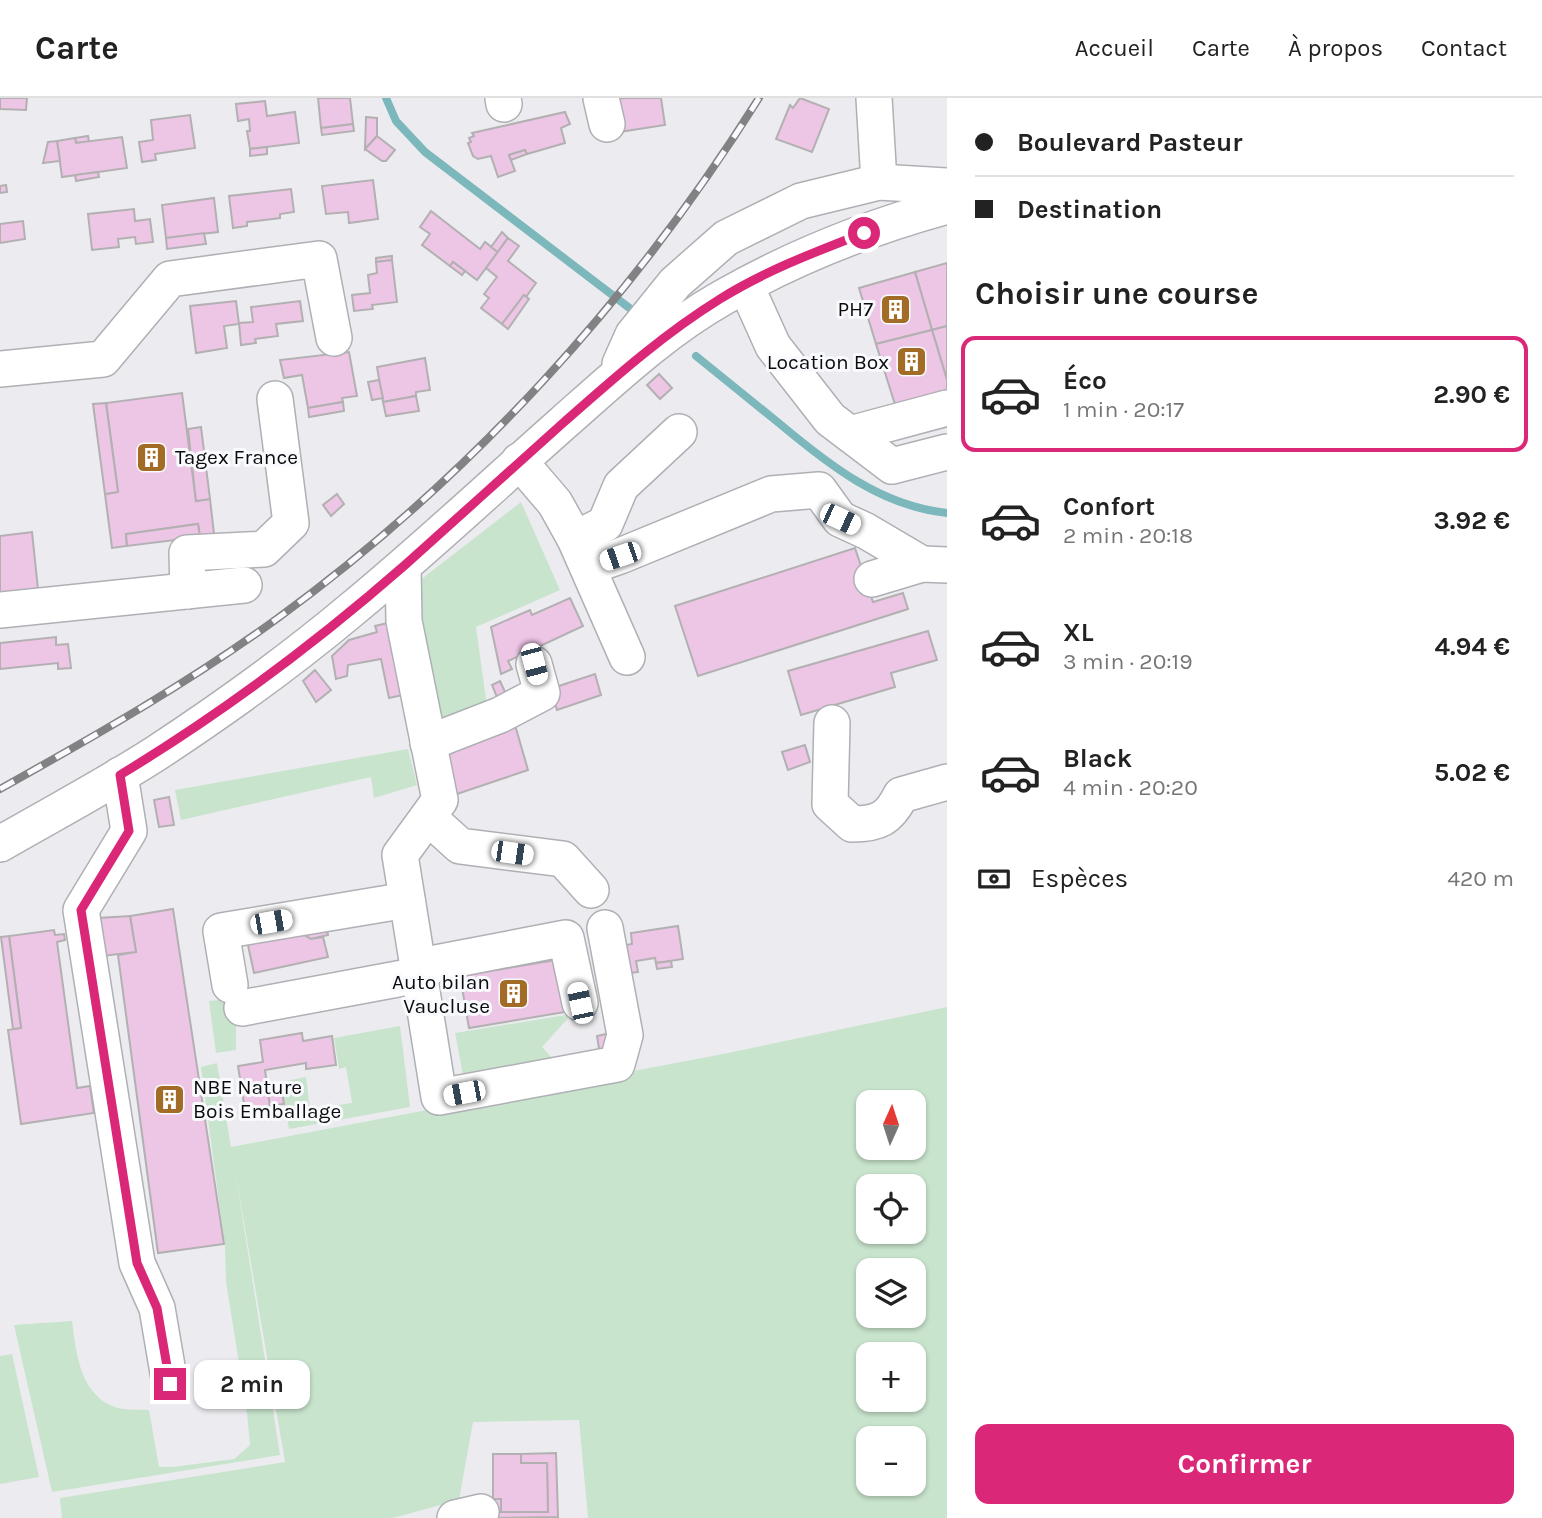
<!DOCTYPE html>
<html lang="fr">
<meta charset="utf-8">
<style>
:root{--surface:#fff;--page:#f2f2f2;--text:#222;--muted:#767676;--line:#e0e0e0;--accent:#db2777}
body{margin:0;font-family:Karla,sans-serif;background:var(--page);color:var(--text);height:100vh;display:flex;flex-direction:column;font-size:26px;white-space:nowrap}
*{box-sizing:border-box;margin:0}
p{font-size:23px;color:var(--muted)}
.icon{flex:none;width:38px;height:38px;fill:none;stroke:currentColor;stroke-width:2;stroke-linecap:round;stroke-linejoin:round}
.map{position:relative;flex:1;overflow:hidden}
.sheet{display:flex;flex-direction:column;background:var(--surface);width:595px}
.sheet>*{flex:none}
.top-card{display:grid;align-content:center;height:154px;padding:0 28px;background:var(--surface)}
.needle{width:46px;rotate:3deg}
.fabs{position:absolute;left:856px;top:992px;display:grid;gap:14px}
.fabs a{display:grid;place-items:center;width:70px;height:70px;border-radius:14px;background:var(--surface);box-shadow:0 2px 5px #0004;font-size:35px}
.end{position:absolute;width:32px;height:32px;margin:-16px;border:9px solid #db2777;background:#fff;box-shadow:0 0 0 4px #fff}
.from{border-radius:50%}
.bubble{position:absolute;height:49px;border-radius:14px;background:var(--surface);box-shadow:0 2px 5px #0004;font-size:23px;font-weight:700;line-height:49px;text-align:center}
.car{position:absolute;width:21px;height:42px;margin:-21px -10px;border-radius:9px;box-shadow:0 0 5px 2px #0007;background:linear-gradient(#fff 24%,#345 0 40%,#fff 0 76%,#345 0 86%,#fff 0)}
.top-card b{display:flex;align-items:center;gap:24px;height:66px;font-size:26px}
.top-card b+b{border-top:2px solid var(--line)}
.top-card i{width:18px;height:18px;background:var(--text)}
ul{padding:0;list-style:none}
li{display:flex;align-items:center;gap:21px;height:116px;margin:0 14px 10px;padding:0 14px;border:4px solid transparent;border-radius:14px}
li div{flex:1}
li b{display:block;font-size:26px}
li em{font-style:normal;font-weight:700}
li.on{border-color:var(--accent)}
li>.icon{width:63px;height:63px;stroke-width:1.5}
h2{padding:0 28px;font-size:32px;line-height:84px}
.pay{display:flex;align-items:center;gap:18px;height:77px;padding:0 28px;font-size:26px}
.pay p{margin-inline-start:auto}
.cta{display:flex;gap:14px;margin-top:auto;padding:14px 28px}
.cta a{flex:1;height:80px;border-radius:14px;background:var(--accent);color:#fff;font-size:28px;font-weight:700;line-height:80px;text-align:center}
header{display:flex;align-items:center;gap:42px;box-sizing:border-box;height:98px;padding:0 35px;background:var(--surface);border-bottom:2px solid var(--line)}
header strong{font-size:33px}
nav{display:flex;gap:38px;margin-inline-start:auto;font-size:24px}
main{display:flex;flex:1;min-height:0}
.map>svg:first-child{display:block}
</style>
<header>
<strong>Carte</strong>
<nav><a>Accueil</a><a>Carte</a><a>À propos</a><a>Contact</a></nav>
</header>
<main>
<div class="map">
<svg width="947" height="1420" viewBox="0 0 947 1420">
<rect width="100%" height="100%" fill="#ececf0"/>
<g fill="#c8e4cd" fill-rule="evenodd">
<path d="M521,404L560,492L476,529L488,616L441,631L410,490Z"/>
<path d="M408,651L417,687L374,700L371,679L181,722L175,692Z"/>
<path d="M236,900V952L216,955L209,903Z"/>
<path d="M947,909V1420H588L579,1322L473,1324L459,1402L393,1420H62L60,1400L285,1364L235,1072L280,1357L52,1394L14,1227L72,1223C76,1254 80,1297 115,1309C125,1313 139,1311 149,1312L159,1369H173L234,1361L250,1347L247,1315L226,1184L225,1148L201,969L217,965L231,1049L723,956ZM868,1004H914V1050H868ZM868,1088H914V1134H868ZM868,1172H914V1218H868ZM868,1256H914V1302H868ZM868,1340H914V1386H868Z"/>
<path d="M572,916L542,949L553,961L465,988L455,935Z"/>
<path d="M400,928L410,1009L289,1031L281,984L306,979L310,1011L352,1005L346,969L339,971L334,940Z"/>
<path d="M12,1256L39,1379L0,1386V1258Z"/>
</g>
<g fill="none" stroke-linecap="round" stroke-linejoin="round">
<g stroke="#7cb7bb" stroke-width="8">
<path d="M386,0L396,23L425,54L632,212"/>
<path d="M696,258C724,281 752,303 780,326C829,367 881,408 947,415"/>
</g>
</g>
<g fill="#edc5e5" stroke="#b3b0b2" stroke-width="2">
<path d="M0,0H27L26,12L0,11Z"/>
<path d="M318,0H350L353,26L321,30Z"/>
<path d="M624,0H661L665,27L619,34L614,1Z"/>
<path d="M800,0L829,11L812,54L776,41L790,7L793,10Z"/>
<path d="M265,3L267,18L295,14L299,45L250,51L247,33H250L249,21L238,23L236,6Z"/>
<path d="M565,14L570,26L561,30L565,45L527,56L525,52L509,57L515,73L498,79L491,58L478,61L473,58L468,45L471,44L469,40L474,38L472,35Z"/>
<path d="M190,17L195,50L155,56L156,62L142,64L139,44L153,42L151,22Z"/>
<path d="M366,19L377,20V38L365,51Z"/>
<path d="M353,26L354,33L322,37L321,30Z"/>
<path d="M88,38L89,44L76,45L75,40Z"/>
<path d="M377,38L395,52L386,63H382L365,51Z"/>
<path d="M122,39L127,70L62,79L57,43L75,40L76,45Z"/>
<path d="M57,43L60,63L43,65L48,44Z"/>
<path d="M267,49V56L250,58V51Z"/>
<path d="M525,52L527,56L511,62L509,57Z"/>
<path d="M98,74L99,79L76,83L75,77Z"/>
<path d="M373,82L378,121L349,125L348,114L326,116L322,88Z"/>
<path d="M6,87L7,94L0,95V88Z"/>
<path d="M291,91L294,114L280,116V120L247,124V128L233,130L229,98Z"/>
<path d="M214,100L218,134L166,140L162,107Z"/>
<path d="M134,111L135,123L150,121L153,144L136,146L135,139L118,141L119,149L92,152L88,116Z"/>
<path d="M431,113L480,151L485,144L498,154L477,182L453,164L450,168L422,147L430,136L420,129Z"/>
<path d="M23,123L25,141L0,145V126Z"/>
<path d="M502,134L508,140L498,154L491,149Z"/>
<path d="M204,135L206,146L167,151L166,140Z"/>
<path d="M508,140L519,148L508,163L536,185L526,199L524,197L502,226L481,210L489,200L484,196L497,179L486,170Z"/>
<path d="M392,158V162L376,164V160Z"/>
<path d="M392,162L397,204L372,207L373,211L354,213L352,197L370,195L368,177L377,175L376,164Z"/>
<path d="M453,164L465,173L462,177L450,168Z"/>
<path d="M947,165V228L932,232L915,174Z"/>
<path d="M915,174L932,232L876,246L859,190Z"/>
<path d="M524,197L529,201L508,231L502,226Z"/>
<path d="M236,203L239,226L224,228L227,250L196,255L190,208Z"/>
<path d="M300,203L303,223L276,226L278,238L255,241L256,245L241,247L239,225L253,224L251,209Z"/>
<path d="M947,228V282L932,232Z"/>
<path d="M932,232L947,282V304L898,316L876,246Z"/>
<path d="M349,254L357,298L342,300L343,304L308,310L302,277L284,280L280,262Z"/>
<path d="M425,260L430,292L416,294V298L383,304L377,269Z"/>
<path d="M659,276L672,290L660,301L647,287Z"/>
<path d="M379,282L383,300L372,302L368,284Z"/>
<path d="M182,295L196,403L210,401L214,436L200,439L198,426L126,436L127,448L112,450L105,396L118,394L106,305Z"/>
<path d="M416,298L419,313L386,318L383,304Z"/>
<path d="M343,304L344,313L309,319L308,310Z"/>
<path d="M106,305L118,394L105,396L93,306Z"/>
<path d="M201,329L210,401L196,403L188,331Z"/>
<path d="M337,396L344,406L331,418L323,407Z"/>
<path d="M198,426L200,439L127,448L126,436Z"/>
<path d="M32,434L38,491L0,495V438Z"/>
<path d="M855,450L873,504L903,495L908,511L698,578L675,508Z"/>
<path d="M570,500L583,528L508,563L512,571L501,576L491,529L530,512L532,517Z"/>
<path d="M392,524L407,596L389,600L381,561L348,567L347,578L336,581L332,558L349,542L377,534L375,528Z"/>
<path d="M928,533L937,562L891,575L895,589L801,617L788,573Z"/>
<path d="M56,539V547L68,546L71,570L58,571V565L0,571V545Z"/>
<path d="M315,572L331,592L316,604L303,583Z"/>
<path d="M595,576L601,597L557,612L550,591Z"/>
<path d="M500,583L510,605L501,609L492,587Z"/>
<path d="M515,627L528,672L454,697L440,649Z"/>
<path d="M805,647L810,664L788,672L782,654Z"/>
<path d="M169,699L174,727L159,729L154,702Z"/>
<path d="M173,811L224,1146L158,1155L118,857L136,854L130,818Z"/>
<path d="M130,818L136,854L103,858L98,820Z"/>
<path d="M325,821L328,837L311,841L306,838L303,826Z"/>
<path d="M303,826L306,838L311,841L323,839L328,859L254,875L246,838Z"/>
<path d="M678,828L683,861L656,865L655,860L636,863L638,874L624,876L620,848L632,846L631,835Z"/>
<path d="M54,832L55,837L64,836L65,842L57,844L77,990L90,988L94,1015L21,1026L8,932L21,930L9,838Z"/>
<path d="M9,838L21,930L13,931L1,839Z"/>
<path d="M556,862L565,914L469,930L460,878Z"/>
<path d="M671,863L672,869L657,871L656,865Z"/>
<path d="M302,935L303,943L332,938L336,967L306,971V965L265,972L270,1008L245,1012L238,968L263,964L260,942Z"/>
<path d="M606,936L609,956L600,957L597,938Z"/>
<path d="M281,986L284,1006L270,1008L267,988Z"/>
<path d="M556,1355L558,1419L492,1420L493,1401H501V1414H548L547,1365H521V1356Z"/>
<path d="M493,1356H521V1365H547L548,1414H501V1401H493Z"/>
</g>
<g fill="none" stroke-linecap="round" stroke-linejoin="round">
<defs>
<g id="minor">
<path d="M503,0L504,6"/>
<path d="M601,0L607,26"/>
<path d="M874,0L879,84"/>
<path d="M746,188L773,248L830,321L892,368L947,354"/>
<path d="M620,266L633,237L675,185L726,140L801,103L879,84L947,88"/>
<path d="M0,271L103,261L170,181L319,161L334,240"/>
<path d="M850,336L947,310"/>
<path d="M519,363L555,405L575,441L627,559"/>
<path d="M575,441L605,426L621,388L679,334"/>
<path d="M403,469L404,523L440,702L400,757L439,999L617,966L625,937L605,830"/>
<path d="M588,469L620,458L771,396L819,392L840,421L866,433L922,466"/>
<path d="M872,481L922,466L947,467"/>
<path d="M188,493L187,455L264,451L291,425L275,301"/>
<path d="M0,512L244,487"/>
<path d="M832,625L830,706L852,726C878,726 889,721 901,697L947,684"/>
<path d="M428,645L500,617L542,595L534,566"/>
<path d="M120,677L129,733L81,812L137,1165L157,1210L170,1286"/>
<path d="M428,719L460,748L563,761L591,792"/>
<path d="M0,746C52,716 105,688 155,656C222,612 289,564 351,512C424,452 493,387 563,325C614,280 664,233 722,200C792,160 870,129 947,108"/>
<path d="M230,887L221,833L407,802"/>
<path d="M242,910L419,877L436,865L566,840L580,905"/>
<path d="M455,1420L481,1414"/>
</g>
</defs>
<use href="#minor" stroke="#afb0b4" stroke-width="38"/>
<use href="#minor" stroke="#fff" stroke-width="35"/>
<defs>
<path id="rail" d="M0,691C95,638 190,584 278,520C470,380 633,201 759,0"/>
</defs>
<use href="#rail" stroke="#828284" stroke-width="8"/>
<use href="#rail" stroke="#f9fafe" stroke-width="5" stroke-dasharray="16" stroke-linecap="butt"/>
</g>
<g fill="none" stroke-linecap="round" stroke-linejoin="round">
<path stroke="#db2777" stroke-width="9" d="M170,1286L157,1210L137,1165L81,812L129,733L120,677C221,616 317,544 405,467C458,420 510,372 563,325C613,281 662,237 720,201C765,173 815,154 864,135"/>
</g>
<defs>
<symbol id="building-square" viewBox="-11 -11 22 22"><rect x="-9" y="-9" width="18" height="18" rx="4" fill="#a26c26" stroke="#f9fafe"/><path d="M-4-6H4V6H1V3H-1V6H-4ZM-2.5-4.3h1.7v1.8h-1.7ZM.8-4.3h1.7v1.8H.8ZM-2.5-1h1.7V.8h-1.7ZM.8-1h1.7V.8H.8Z" fill="#fff"/></symbol>
</defs>
<g fill-rule="evenodd">
<use href="#building-square" x="878" y="194" width="35" height="35"/>
<use href="#building-square" x="894" y="246" width="35" height="35"/>
<use href="#building-square" x="134" y="342" width="35" height="35"/>
<use href="#building-square" x="496" y="878" width="35" height="35"/>
<use href="#building-square" x="152" y="984" width="35" height="35"/>
</g>
<g text-anchor="middle" dominant-baseline="central" stroke-width="6" stroke-linejoin="round" paint-order="stroke">
<g font-size="21" fill="#0b0b0c" stroke="#f9fafe" text-anchor="end">
<text x="873" y="211">PH7</text>
<text x="889" y="264">Location Box</text>
<text x="175" y="359" text-anchor="start">Tagex France</text>
<text x="490" y="884">Auto bilan<tspan x="490" dy="24">Vaucluse</tspan></text>
<text x="193" y="989" text-anchor="start">NBE Nature<tspan x="193" dy="24">Bois Emballage</tspan></text>
</g>
</g>
</svg>
<div class="fabs">
<a><svg class="needle" viewBox="-14 -14 28 28"><path d="M0-13l5 13h-10z" fill="#e53935"/><path d="M0 13l5-13h-10z" fill="#767676"/></svg></a>
<a><svg class="icon" aria-label="locate" viewBox="0 0 24 24"><circle cx="12" cy="12" r="6"/><path d="M12 2v4M12 18v4M2 12h4M18 12h4"/></svg></a>
<a><svg class="icon" aria-label="layers" viewBox="0 0 24 24"><path d="M12 4l9 5-9 5-9-5zM3 14l9 5 9-5"/></svg></a>
<a>+</a>
<a>−</a>
</div>
<i class="end from" style="left:864px;top:135px"></i>
<i class="end" style="left:170px;top:1286px"></i>
<div class="bubble" style="left:194px;top:1262px;width:116px">2 min</div>
<i class="car" style="left:840px;top:421px;rotate:115deg"></i>
<i class="car" style="left:620px;top:458px;rotate:251deg"></i>
<i class="car" style="left:534px;top:566px;rotate:165deg"></i>
<i class="car" style="left:512px;top:755px;rotate:98deg"></i>
<i class="car" style="left:271px;top:824px;rotate:80deg"></i>
<i class="car" style="left:580px;top:905px;rotate:348deg"></i>
<i class="car" style="left:464px;top:995px;rotate:259deg"></i>
</div>
<section class="sheet">
<div class="top-card">
<b><i class="from"></i>Boulevard Pasteur</b>
<b><i></i>Destination</b>
</div>
<h2>Choisir une course</h2>
<ul>
<li class="on"><svg class="icon" aria-label="car" viewBox="0 0 24 24"><path d="M5 17H2v-5l4-1 3-4h7l3 4 3 1v5h-3M9 17h6M6 11h13"/><circle cx="7" cy="17" r="2"/><circle cx="17" cy="17" r="2"/></svg><div><b>Éco</b><p>1 min · 20:17</p></div><em>2.90 €</em></li>
<li><svg class="icon" aria-label="car" viewBox="0 0 24 24"><path d="M5 17H2v-5l4-1 3-4h7l3 4 3 1v5h-3M9 17h6M6 11h13"/><circle cx="7" cy="17" r="2"/><circle cx="17" cy="17" r="2"/></svg><div><b>Confort</b><p>2 min · 20:18</p></div><em>3.92 €</em></li>
<li><svg class="icon" aria-label="car" viewBox="0 0 24 24"><path d="M5 17H2v-5l4-1 3-4h7l3 4 3 1v5h-3M9 17h6M6 11h13"/><circle cx="7" cy="17" r="2"/><circle cx="17" cy="17" r="2"/></svg><div><b>XL</b><p>3 min · 20:19</p></div><em>4.94 €</em></li>
<li><svg class="icon" aria-label="car" viewBox="0 0 24 24"><path d="M5 17H2v-5l4-1 3-4h7l3 4 3 1v5h-3M9 17h6M6 11h13"/><circle cx="7" cy="17" r="2"/><circle cx="17" cy="17" r="2"/></svg><div><b>Black</b><p>4 min · 20:20</p></div><em>5.02 €</em></li>
</ul>
<div class="pay"><svg class="icon" aria-label="cash" viewBox="0 0 24 24"><path d="M3 7h18v10H3z"/><circle cx="12" cy="12" r="2"/></svg>Espèces<p>420 m</p></div>
<div class="cta"><a>Confirmer</a></div>
</section>
</main>
